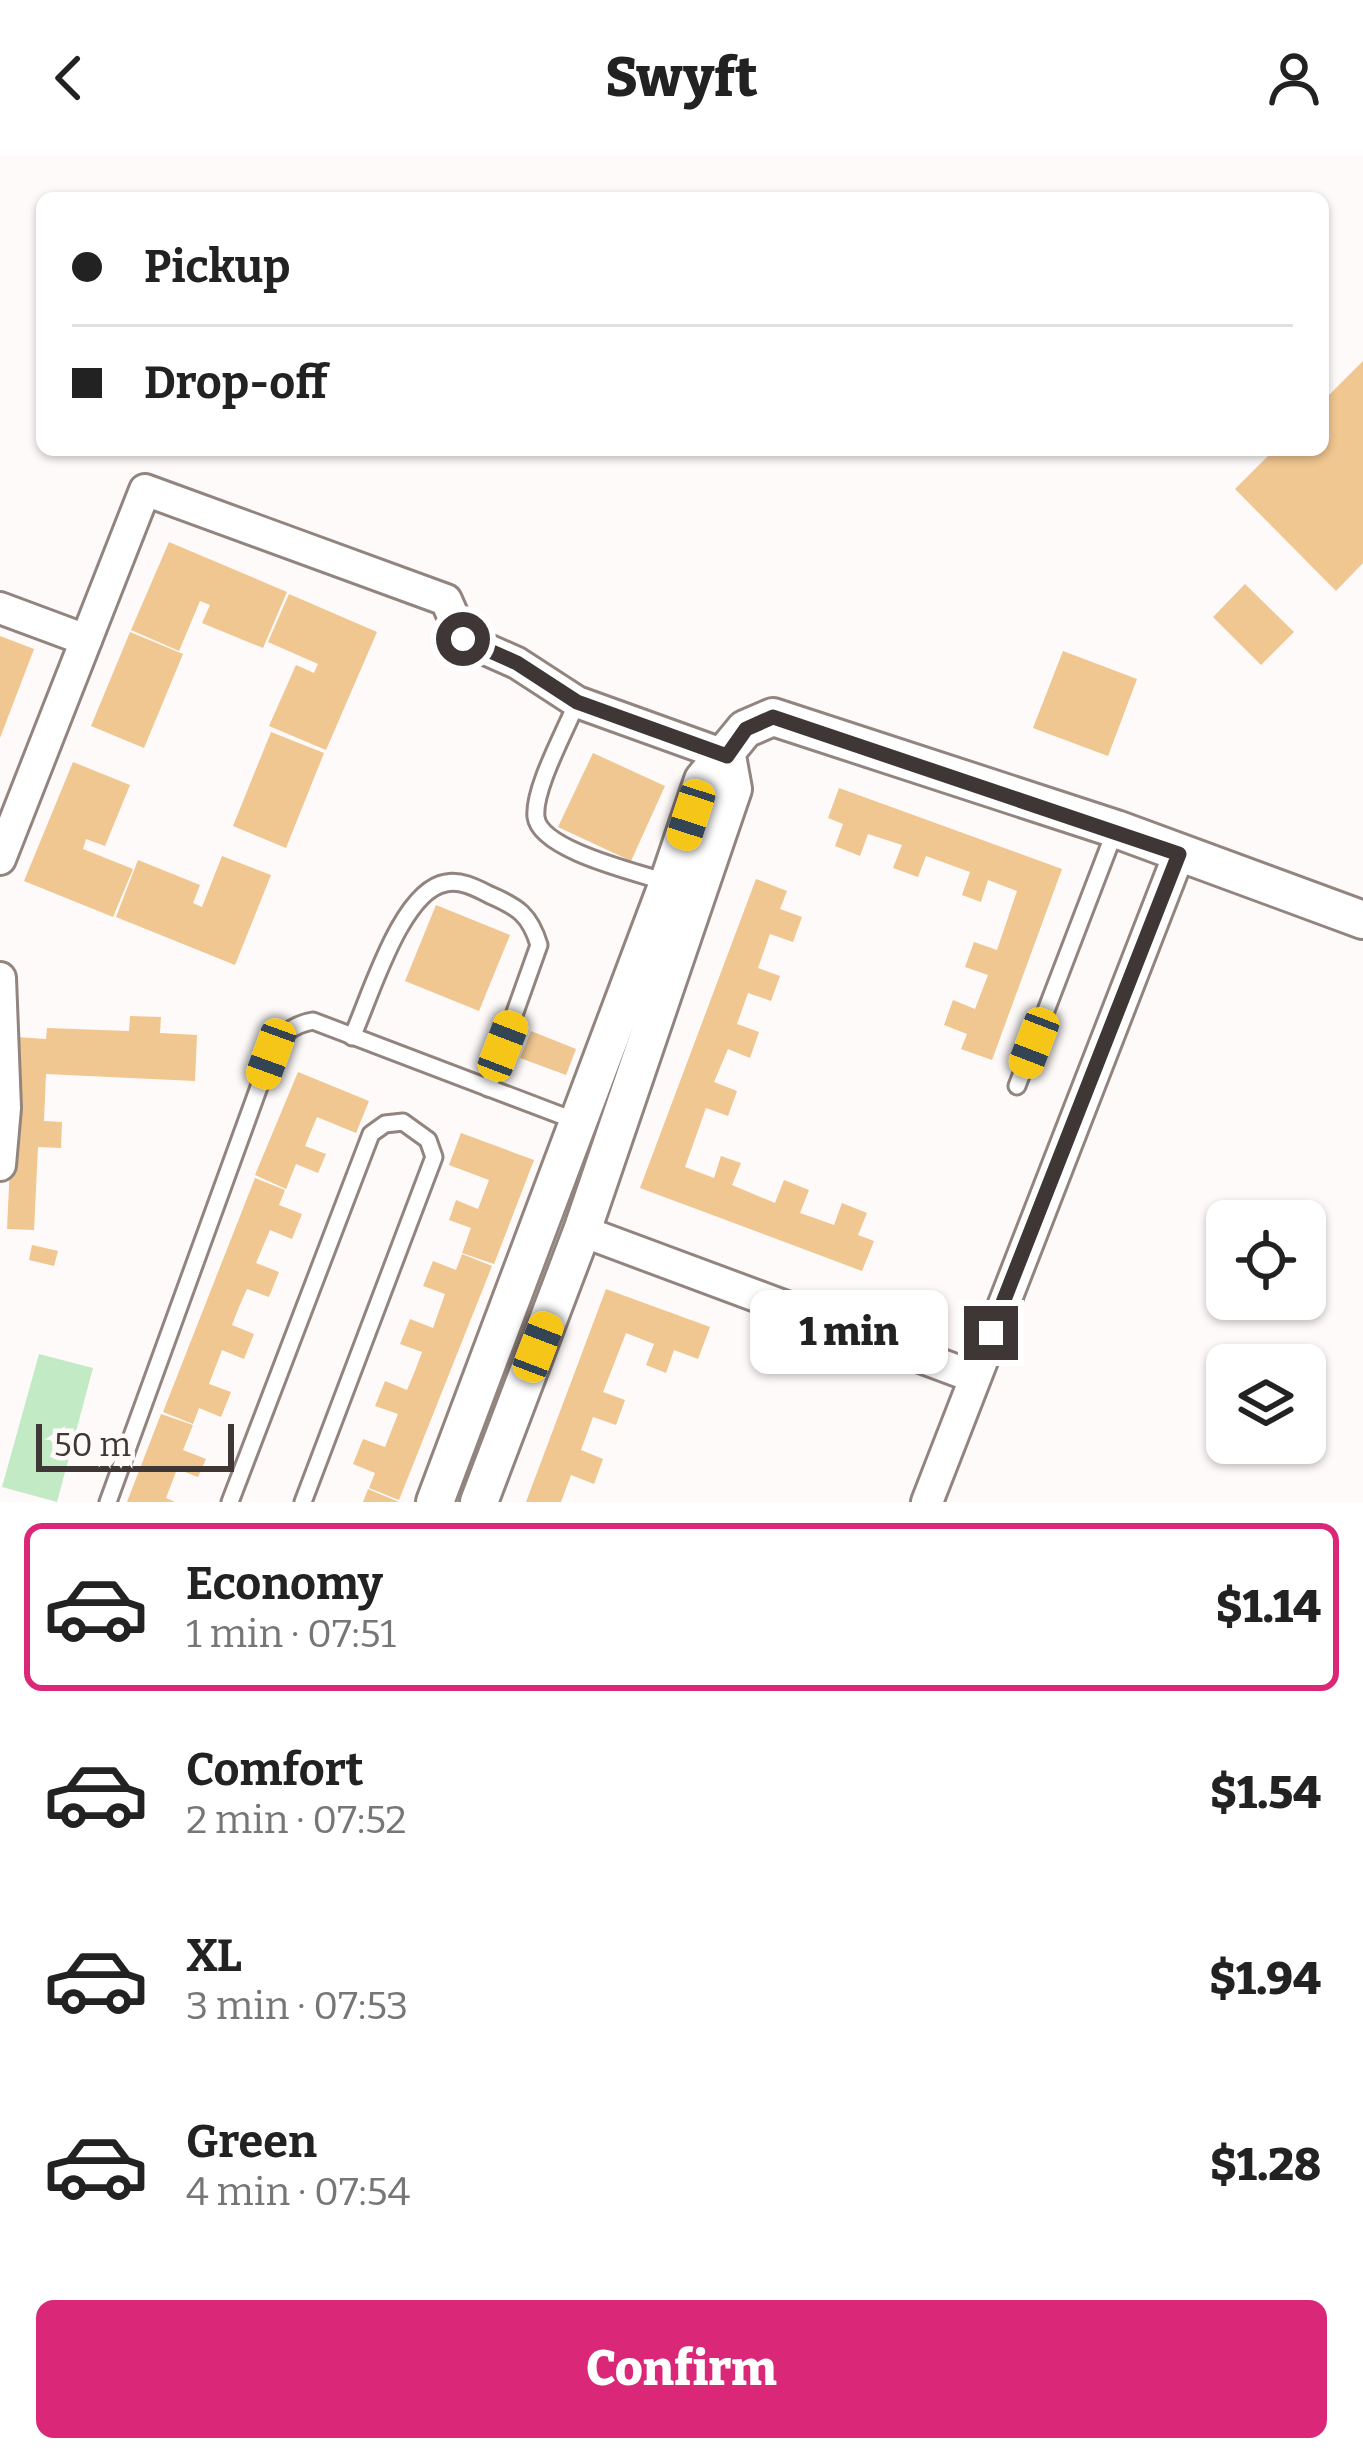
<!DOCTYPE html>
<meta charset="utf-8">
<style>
:root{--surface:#fff;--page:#f6f6f6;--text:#222;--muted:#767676;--line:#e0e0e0;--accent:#db2777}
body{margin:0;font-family:Bitter,serif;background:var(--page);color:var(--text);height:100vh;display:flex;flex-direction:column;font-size:45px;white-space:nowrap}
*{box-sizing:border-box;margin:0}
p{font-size:39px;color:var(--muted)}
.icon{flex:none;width:66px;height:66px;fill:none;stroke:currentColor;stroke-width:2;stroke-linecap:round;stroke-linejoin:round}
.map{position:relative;height:1346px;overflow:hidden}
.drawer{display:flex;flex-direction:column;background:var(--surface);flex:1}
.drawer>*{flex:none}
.top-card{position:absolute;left:36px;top:36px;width:1293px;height:264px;border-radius:18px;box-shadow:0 3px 9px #0004;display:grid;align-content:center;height:264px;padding:0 36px;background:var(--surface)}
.controls{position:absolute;left:1206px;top:1044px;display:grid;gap:24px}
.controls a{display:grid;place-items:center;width:120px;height:120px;border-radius:18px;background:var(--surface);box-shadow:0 3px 9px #0004;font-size:60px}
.scale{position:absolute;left:36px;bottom:30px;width:198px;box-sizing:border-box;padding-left:12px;border:6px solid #3e3735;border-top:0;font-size:33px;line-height:42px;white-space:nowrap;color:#3e3735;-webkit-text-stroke:9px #fdfaf9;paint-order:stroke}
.end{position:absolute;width:54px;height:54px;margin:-27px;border:15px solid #3e3735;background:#fff;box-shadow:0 0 0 6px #fff}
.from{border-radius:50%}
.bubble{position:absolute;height:84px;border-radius:18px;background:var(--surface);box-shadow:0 3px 9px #0004;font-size:39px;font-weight:800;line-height:84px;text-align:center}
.car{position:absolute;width:36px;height:72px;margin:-36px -18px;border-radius:15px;box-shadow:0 0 9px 3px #0007;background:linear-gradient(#f5c518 24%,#345 0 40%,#f5c518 0 76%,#345 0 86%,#f5c518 0)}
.top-card b{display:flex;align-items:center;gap:42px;height:114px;font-size:45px}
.top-card b+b{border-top:3px solid var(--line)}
.top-card i{width:30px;height:30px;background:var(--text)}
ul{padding:21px 0 0;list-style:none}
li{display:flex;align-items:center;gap:36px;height:168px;margin:0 24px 18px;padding:0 12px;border:6px solid transparent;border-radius:18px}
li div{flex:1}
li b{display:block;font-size:45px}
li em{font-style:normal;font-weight:800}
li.on{border-color:var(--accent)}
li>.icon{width:108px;height:108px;stroke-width:1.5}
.action{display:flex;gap:24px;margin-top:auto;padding:24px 36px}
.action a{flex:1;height:138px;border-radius:18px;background:var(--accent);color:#fff;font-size:48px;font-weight:800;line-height:138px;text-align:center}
header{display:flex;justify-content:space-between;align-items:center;height:156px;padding:0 36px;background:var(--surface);font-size:54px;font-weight:800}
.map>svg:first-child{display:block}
</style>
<header><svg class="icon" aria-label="back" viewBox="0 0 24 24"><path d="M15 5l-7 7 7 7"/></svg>Swyft<svg class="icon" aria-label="person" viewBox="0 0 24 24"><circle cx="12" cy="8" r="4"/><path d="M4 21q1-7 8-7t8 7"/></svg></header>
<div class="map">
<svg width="1363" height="1346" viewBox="0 0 1363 1346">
<rect width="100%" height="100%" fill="#fdfaf9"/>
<path fill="#c2eac5" d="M39,1198L93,1212L57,1346L2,1331Z"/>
<g fill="#f0c691">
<path d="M1363,205V407L1336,435L1235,333L1274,294H1323V245Z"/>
<path d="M169,386L287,436L263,492L202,467L210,449L200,445L179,495L131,474Z"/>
<path d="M1245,428L1294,476L1261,509L1213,461Z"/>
<path d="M289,438L377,476L326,594L269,570L296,509L314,517L318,508L268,486Z"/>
<path d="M130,476L183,498L144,592L91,570Z"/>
<path d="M0,480L34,493L0,582Z"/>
<path d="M1063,495L1137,523L1108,600L1033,572Z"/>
<path d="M271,576L324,597L286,692L233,670Z"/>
<path d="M593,597L665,630L631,705L558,671Z"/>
<path d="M73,606L130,629L105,690L86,683L83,693L133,713L113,761L24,725Z"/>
<path d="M839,632L1062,713L992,904L961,893L967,878L944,869L953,844L975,853L988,819L965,811L974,786L997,794L1017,735L988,724L981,746L962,739L970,716L926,700L918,721L893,712L902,689L868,678L860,700L835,690L843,668L828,662Z"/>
<path d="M222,700L271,719L235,809L116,761L138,704L200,729L193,747L202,751Z"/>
<path d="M756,723L787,735L780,753L802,761L793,786L770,778L758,812L780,820L771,845L748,837L737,868L759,876L750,902L728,893L714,926L737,935L728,960L706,952L685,1011L714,1022L721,1000L741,1007L732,1029L775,1047L784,1024L809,1034L800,1057L834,1069L842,1047L867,1057L858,1079L874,1085L862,1115L640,1032Z"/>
<path d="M436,749L510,779L479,855L405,825Z"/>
<path d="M130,860L161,861L160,877L197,879L195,925L46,918L44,965L62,966L61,992L38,991L34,1074L7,1073L16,881L46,883L47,872L129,875Z"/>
<path d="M531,875L576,893L566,919L520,902Z"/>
<path d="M298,916L369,945L356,977L317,961L305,990L326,998L318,1017L296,1008L286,1033L255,1019Z"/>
<path d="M461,977L534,1004L494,1108L462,1097L471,1072L449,1064L456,1044L478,1053L489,1024L449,1009Z"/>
<path d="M255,1022L285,1034L279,1049L302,1058L292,1083L270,1074L256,1107L279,1116L269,1141L247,1133L239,1151L232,1169L254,1178L244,1203L222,1194L209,1228L231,1236L221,1261L199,1252L193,1268L163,1256Z"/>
<path d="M32,1089L58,1095L54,1110L29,1104Z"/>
<path d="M462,1098L492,1110L399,1344L369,1332L375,1317L353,1308L363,1283L385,1291L398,1258L375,1250L385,1225L407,1234L415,1215L422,1196L400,1188L410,1163L433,1172L445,1138L423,1130L433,1105L456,1114Z"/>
<path d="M606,1133L710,1171L698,1203L674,1194L666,1217L646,1209L654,1188L626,1177L603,1236L625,1244L616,1269L593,1261L581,1294L603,1303L594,1328L571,1319L561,1346H526Z"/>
<path d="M161,1258L193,1269L183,1294L206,1303L198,1321L177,1313L166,1342L175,1346H127Z"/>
<path d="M368,1333L399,1346H363Z"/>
</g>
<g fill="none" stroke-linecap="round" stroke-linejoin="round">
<defs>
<g id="service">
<path d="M577,546C566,574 533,633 536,661C540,694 636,716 666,726"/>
<path d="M352,881C370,842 401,734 446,727C462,724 476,732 490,739C518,751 530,759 539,789L488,932"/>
<path d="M1017,930L1115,675"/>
<path d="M793,1193L806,1159"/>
<path d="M108,1346L271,898C281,879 291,869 313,865L576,965"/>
<path d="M230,1346L371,978L385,968L403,966L428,984L434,1001L303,1346"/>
</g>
<g id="minor">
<path d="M0,452L86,484"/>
<path d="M0,703L145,334L446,444L463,483L517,507L577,546L727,600"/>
<path d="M0,822L5,952L0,1009"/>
<path d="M582,1075L974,1221"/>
<path d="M927,1346L1179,698"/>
</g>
<g id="tertiary">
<path d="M435,1346L668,727L703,624L745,573L773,561L1116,673L1363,764"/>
<path d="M479,1346L582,1075L733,633L727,600"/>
</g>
</defs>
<use href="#service" stroke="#92847e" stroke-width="21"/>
<use href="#minor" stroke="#92847e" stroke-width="36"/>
<use href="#tertiary" stroke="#92847e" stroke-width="42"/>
<use href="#service" stroke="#fff" stroke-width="15"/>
<use href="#minor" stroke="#fff" stroke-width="30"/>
<use href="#tertiary" stroke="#fff" stroke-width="36"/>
</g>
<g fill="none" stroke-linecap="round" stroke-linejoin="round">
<path stroke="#3e3735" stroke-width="15" d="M463,483L517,507L577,546L727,600L746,573L773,561L1179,698L991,1177"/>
</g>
</svg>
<div class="controls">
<a><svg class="icon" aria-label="locate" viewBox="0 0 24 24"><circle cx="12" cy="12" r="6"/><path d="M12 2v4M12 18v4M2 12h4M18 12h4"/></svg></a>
<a><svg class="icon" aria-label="layers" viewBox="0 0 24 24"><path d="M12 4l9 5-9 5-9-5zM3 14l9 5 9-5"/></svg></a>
</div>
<div class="scale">50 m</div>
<i class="end from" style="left:463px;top:483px"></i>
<i class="end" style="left:991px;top:1177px"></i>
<div class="bubble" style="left:750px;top:1134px;width:198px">1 min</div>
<i class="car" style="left:691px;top:659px;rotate:198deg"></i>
<i class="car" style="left:1034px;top:887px;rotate:201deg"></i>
<i class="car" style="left:503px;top:890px;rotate:21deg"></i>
<i class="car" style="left:271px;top:898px;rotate:200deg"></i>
<i class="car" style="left:538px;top:1191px;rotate:21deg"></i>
<div class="top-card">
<b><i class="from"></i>Pickup</b>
<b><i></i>Drop-off</b>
</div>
</div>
<section class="drawer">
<ul>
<li class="on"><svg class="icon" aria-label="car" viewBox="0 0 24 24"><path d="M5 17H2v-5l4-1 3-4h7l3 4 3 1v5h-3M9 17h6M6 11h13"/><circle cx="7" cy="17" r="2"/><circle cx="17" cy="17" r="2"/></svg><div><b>Economy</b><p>1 min · 07:51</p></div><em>$1.14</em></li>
<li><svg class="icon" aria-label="car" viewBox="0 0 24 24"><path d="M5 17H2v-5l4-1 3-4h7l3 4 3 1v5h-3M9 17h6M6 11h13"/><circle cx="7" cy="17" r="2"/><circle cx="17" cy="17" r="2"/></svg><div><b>Comfort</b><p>2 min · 07:52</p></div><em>$1.54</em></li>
<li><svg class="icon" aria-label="car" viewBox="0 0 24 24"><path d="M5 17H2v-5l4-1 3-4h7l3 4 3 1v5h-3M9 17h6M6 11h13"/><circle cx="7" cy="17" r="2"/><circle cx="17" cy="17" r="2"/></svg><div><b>XL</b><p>3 min · 07:53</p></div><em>$1.94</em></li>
<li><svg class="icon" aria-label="car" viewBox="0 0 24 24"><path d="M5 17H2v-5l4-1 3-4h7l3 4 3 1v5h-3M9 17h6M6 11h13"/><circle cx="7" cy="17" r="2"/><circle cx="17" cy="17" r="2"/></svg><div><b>Green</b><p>4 min · 07:54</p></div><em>$1.28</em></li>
</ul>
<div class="action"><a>Confirm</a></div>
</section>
